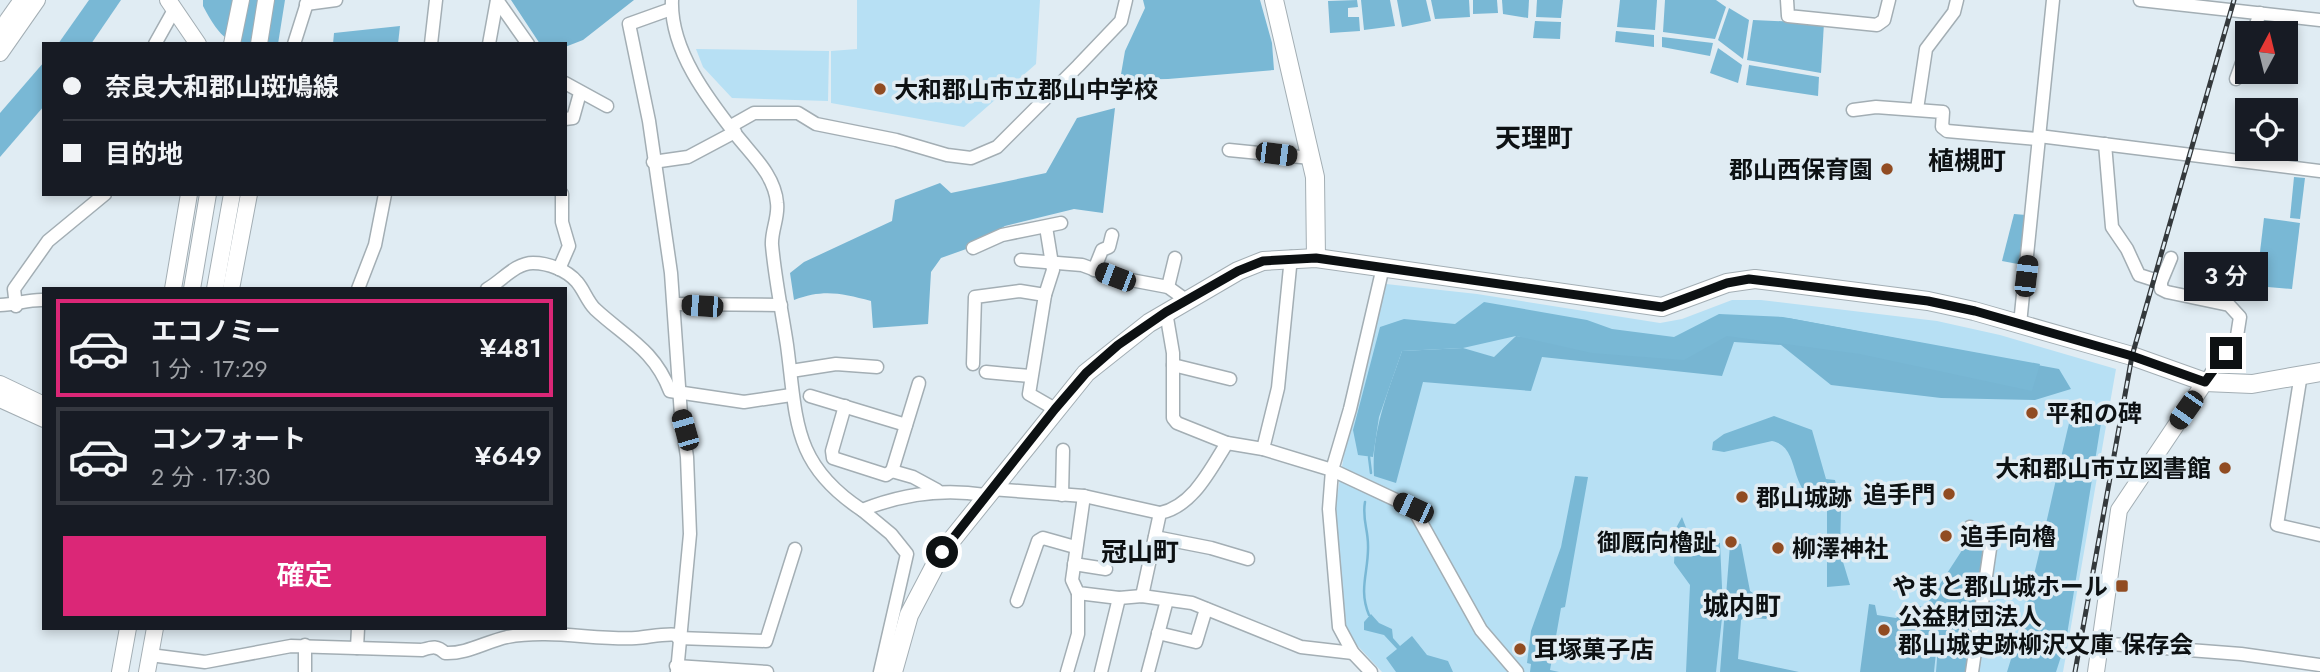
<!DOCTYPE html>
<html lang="ja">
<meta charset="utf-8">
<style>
:root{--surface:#171b24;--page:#20242c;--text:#f1f3f6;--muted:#9ea1a6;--line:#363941;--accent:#db2777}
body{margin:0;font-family:Jost,"Noto Sans JP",sans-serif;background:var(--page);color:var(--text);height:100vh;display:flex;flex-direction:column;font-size:26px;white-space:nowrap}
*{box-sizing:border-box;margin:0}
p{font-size:23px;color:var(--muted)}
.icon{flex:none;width:38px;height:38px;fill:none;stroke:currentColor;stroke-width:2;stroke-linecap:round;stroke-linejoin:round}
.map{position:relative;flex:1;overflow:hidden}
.panel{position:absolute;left:42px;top:287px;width:525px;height:343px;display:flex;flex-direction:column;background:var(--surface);border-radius:0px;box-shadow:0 4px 10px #0003}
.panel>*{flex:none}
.guide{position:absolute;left:42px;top:42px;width:525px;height:154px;border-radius:0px;box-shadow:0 4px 10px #0003;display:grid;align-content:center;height:154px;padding:0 21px;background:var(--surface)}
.needle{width:46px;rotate:7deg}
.controls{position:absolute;left:2235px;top:21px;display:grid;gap:14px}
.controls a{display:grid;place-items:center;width:63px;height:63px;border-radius:0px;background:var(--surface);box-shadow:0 4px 10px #0003;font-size:35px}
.end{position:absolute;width:32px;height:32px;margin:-16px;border:9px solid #0d1113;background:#fff;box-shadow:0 0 0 4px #fff}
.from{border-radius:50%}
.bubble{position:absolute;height:49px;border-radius:0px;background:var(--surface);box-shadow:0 4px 10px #0003;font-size:23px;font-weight:600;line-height:49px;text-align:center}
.car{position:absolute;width:21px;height:42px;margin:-21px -10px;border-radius:9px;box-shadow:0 0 5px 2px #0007;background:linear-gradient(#222 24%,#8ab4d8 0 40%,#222 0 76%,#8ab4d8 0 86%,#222 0)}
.guide b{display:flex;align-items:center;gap:24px;height:66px;font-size:26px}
.guide b+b{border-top:2px solid var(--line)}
.guide i{width:18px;height:18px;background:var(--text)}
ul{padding:12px 0 0;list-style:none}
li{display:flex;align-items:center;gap:21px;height:98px;margin:0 14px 10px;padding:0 7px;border:4px solid var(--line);border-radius:0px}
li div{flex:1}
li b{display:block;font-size:26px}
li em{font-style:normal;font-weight:600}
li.current{border-color:var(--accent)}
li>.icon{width:63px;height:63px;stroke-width:1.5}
.cta{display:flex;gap:14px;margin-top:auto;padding:14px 21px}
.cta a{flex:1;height:80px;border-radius:0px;background:var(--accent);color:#fff;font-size:28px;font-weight:600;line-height:80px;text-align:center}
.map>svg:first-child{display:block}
</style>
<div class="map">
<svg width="2320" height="672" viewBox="0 0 2320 672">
<rect width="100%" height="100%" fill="#e0ecf3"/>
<g fill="#b7e0f4">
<path d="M857,0H1040L1036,64L964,127L831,103V51L857,49Z"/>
<path d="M696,49L829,51L828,101L732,98L703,67Z"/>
<path d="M1386,284L1477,294L1660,323L1682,319L1732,300H1761L1937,321L2000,335L2116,369L2063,672H1382L1355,643L1345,624L1334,514L1347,437Z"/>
</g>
<g fill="#77b5d2">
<path d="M511,0H634L583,40L565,47V44H540Z"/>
<path d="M1115,108L1103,213L1074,209L1005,226L969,248L941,258L931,272L928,324L873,328L871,301C841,293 823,289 794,300L790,273L804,262L892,221L895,200L940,183L951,193L1046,173L1077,118Z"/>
<path d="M1788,318L2059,369L2071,389L2035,400L1941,398L1831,385L1781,345L1734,342L1722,376L1542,357L1531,391L1423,382L1396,483L1374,476C1371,432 1388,392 1402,351L1463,348L1494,357L1516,336L1686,352L1721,320Z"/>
<path d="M1735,543L1741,544L1750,591L1767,603L1772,612L1766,619L1744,617L1741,620L1738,659L1799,672H1720L1730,545Z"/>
<path d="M1869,604L1875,605L1877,615L1896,618L1913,605L1929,608L1938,633L1934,672H1860Z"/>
</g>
<g fill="#79b8d5">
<path d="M89,0H121L91,44H58Z"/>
<path d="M203,0H285L278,44C232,44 226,49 203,6Z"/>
<path d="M1143,0H1260L1272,43L1274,70L1168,79L1120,80L1125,51L1145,8Z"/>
<path d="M1357,0L1358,7L1348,8V17H1359L1360,31L1330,33L1328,1Z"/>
<path d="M1361,0H1390L1395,26L1364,30Z"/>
<path d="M1397,0H1426L1431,21L1402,27Z"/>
<path d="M1431,0H1469L1470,17L1435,19Z"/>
<path d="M1473,0H1497L1498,13L1473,14Z"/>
<path d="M1502,0H1529L1528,18L1503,14Z"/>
<path d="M1537,0H1563L1561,18L1536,17Z"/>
<path d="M1620,0H1657L1655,30L1617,27Z"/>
<path d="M1665,0H1716L1726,7L1715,39L1663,32Z"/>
<path d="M1729,8L1749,20L1743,59L1718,40Z"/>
<path d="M1753,20L1824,23L1821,73L1747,60Z"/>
<path d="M1535,21L1561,22L1560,39L1533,38Z"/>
<path d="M400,26L398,44H333L334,33Z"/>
<path d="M1616,31L1654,35V47L1615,42Z"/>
<path d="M1662,37L1713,43L1710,56L1662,47Z"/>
<path d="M1718,48L1742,65L1738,83L1710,73Z"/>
<path d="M44,62V106L0,157V113Z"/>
<path d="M1749,65L1819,77L1818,96L1746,85Z"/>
<path d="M2294,177L2305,178L2300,219L2290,218Z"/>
<path d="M2014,214L2026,215L2023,265L2002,261Z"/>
<path d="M2264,218L2300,223L2292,289L2256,286Z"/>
<path d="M1484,302L1587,320L1612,329L1674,337L1719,314L1783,317L2040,364L2032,391L1860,354L1727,336L1684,360L1592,353L1516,336L1463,348L1402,351L1379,417L1373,457L1358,455L1353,430L1380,327L1404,319L1455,324Z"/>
<path d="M2073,407L2103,411L2066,641L2056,672H2007C2035,585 2051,496 2073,407Z"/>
<path d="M1774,416L1812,430L1826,479L1835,480L1841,509L1840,552L1850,585L1827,587V502C1785,499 1804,447 1772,441L1724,452L1712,450L1713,442L1724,434Z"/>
<path d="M1575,476L1588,477L1565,607L1561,608L1550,670L1559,672H1530L1531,664L1527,663L1531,631L1561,547Z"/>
<path d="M1682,517C1692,544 1690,537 1720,543L1723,609L1716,672H1686L1690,585L1674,563L1676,528Z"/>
<path d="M1970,538L1982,541L1987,549L1967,672H1936L1939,633L1929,601Z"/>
<path d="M1371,614L1379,623L1392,629L1393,638L1400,646L1412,636L1427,655L1448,661L1453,672H1396L1386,658L1397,649L1384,635L1364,630V622Z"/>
</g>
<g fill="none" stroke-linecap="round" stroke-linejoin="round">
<g stroke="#79b8d5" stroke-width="2.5">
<path d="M1369,457L1371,473"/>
<path d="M1365,502C1362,519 1368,529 1368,545C1369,571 1358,589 1369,615"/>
</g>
<defs>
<g id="street">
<path d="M497,0L528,44"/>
<path d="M672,0C670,50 708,99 737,136C753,156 775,176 777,203C779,217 771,231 772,245C775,279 782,312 787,345C797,420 792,464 862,510C902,494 942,488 985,495"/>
<path d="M1787,0L1788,16L1877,25L1884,20L1889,0"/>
<path d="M2140,0L2320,20"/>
<path d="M306,4L336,0"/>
<path d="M671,9L629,24L649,121L671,273L681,415L687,457L690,534L677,672"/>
<path d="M2253,33L2260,13"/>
<path d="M155,44L174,10"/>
<path d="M294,44L308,0"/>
<path d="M431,44L436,0"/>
<path d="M489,44L497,0"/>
<path d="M2236,79L2247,49"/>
<path d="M565,83L607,106"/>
<path d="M1917,109L1926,49L1954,12L1957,0"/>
<path d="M1853,110L1876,107L1943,112L1942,127L1947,131L2038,139"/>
<path d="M565,119L573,118L580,93"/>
<path d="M731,126L754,113H798L816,124L896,140L947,155L971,158L997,147L1078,66L1121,21L1126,0"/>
<path d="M2039,136L2320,171"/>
<path d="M2105,144L2112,227L2127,249L2139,275L2161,282V289L2167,292L2229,305L2240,317L2237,336L2205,382"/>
<path d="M1229,150L1311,158"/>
<path d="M653,162L688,157L735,132"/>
<path d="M1046,227L1053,270L1045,295L1029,394L1055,409"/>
<path d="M973,248L1002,235L1061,223"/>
<path d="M1021,260L1082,265L1115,277L1168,287L1186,300"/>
<path d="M1383,267L1350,409L1332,470L1413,508L1481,630L1517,672"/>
<path d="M559,269L569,246L562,222V194"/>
<path d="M1094,270L1102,250L1109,247L1112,235"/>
<path d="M2161,282L2171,258"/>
<path d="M1168,287L1175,258"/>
<path d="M358,289L375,245L385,194"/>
<path d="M487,289C502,281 515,263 533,263C548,263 567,270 577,282C584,290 587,301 595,309C625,337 654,349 670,391L744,402L791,395"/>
<path d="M674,304L781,305"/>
<path d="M0,305C16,305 28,299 44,300"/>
<path d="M16,306L14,289L48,241L105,194"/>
<path d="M1166,312L1173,353V418L1177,423L1227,443"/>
<path d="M2020,324L2053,0"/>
<path d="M973,364L975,297L1020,291L1045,295"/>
<path d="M1173,365L1230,379"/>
<path d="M791,371L836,364L877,367"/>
<path d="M986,372L1030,376"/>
<path d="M2301,374L2277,525L2320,535"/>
<path d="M810,396L906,425"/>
<path d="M845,406L832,451L833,458L886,475L892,471L913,477L937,490"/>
<path d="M1263,449L1278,388L1291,257"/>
<path d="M892,471L919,383"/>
<path d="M991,489L1084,496L1160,513"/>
<path d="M1062,495L1063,450"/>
<path d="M1084,496L1072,580L1078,593L1119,598L1142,596L1192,603L1301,647L1353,653"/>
<path d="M862,510L891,534L907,554L880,672"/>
<path d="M1970,527L1991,542L1972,672"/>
<path d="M1155,537L1211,548L1248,559"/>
<path d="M1074,564L1106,569"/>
<path d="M1142,596L1160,513C1193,506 1210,470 1227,443L1263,449L1332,470L1329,509L1339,627L1353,653L1371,672"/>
<path d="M1017,601L1038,541L1043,538L1075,547"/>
<path d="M1158,633L1196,642L1206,609"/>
<path d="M678,638L766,641L795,549"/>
<path d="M2098,643L2241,654L2320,665"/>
<path d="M357,648L358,628"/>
<path d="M150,655L205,662L291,646L422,650C432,647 437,645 445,653C467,654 485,642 507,637C549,629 594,640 636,638C651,637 663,633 679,635"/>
<path d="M676,666L767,672"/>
<path d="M305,672V645"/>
<path d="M1067,672L1078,634V593"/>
<path d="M1101,672L1119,598"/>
<path d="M1148,672L1167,600"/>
</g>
<g id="secondary">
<path d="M168,0L198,44"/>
<path d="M0,31L22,0"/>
<path d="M232,44L241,0"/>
<path d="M259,44L266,0"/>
<path d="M0,53L37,0"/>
<path d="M173,289L189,194"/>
<path d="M192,289L208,194"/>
<path d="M215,289L232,194"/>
<path d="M231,289L249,194"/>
<path d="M0,384L44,405"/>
<path d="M0,399L44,419"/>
<path d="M120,672L128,628"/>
<path d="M147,672L155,628"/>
<path d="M2096,672L2119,510L2205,382"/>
</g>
<g id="primary">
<path d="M1274,0L1315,177L1316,258"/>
<path d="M893,672L909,615L942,552L1086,373L1149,323L1238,271L1263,261L1316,258L1662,307L1727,283L1755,279L1928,301L1974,311L2132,356L2205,382L2252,384L2320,372"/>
</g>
</defs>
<use href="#street" stroke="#a3aeb4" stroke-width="15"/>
<use href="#secondary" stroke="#a3aeb4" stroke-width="18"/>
<use href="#primary" stroke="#a3aeb4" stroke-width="20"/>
<use href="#street" stroke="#fff" stroke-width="12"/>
<use href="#secondary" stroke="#fff" stroke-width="16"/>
<use href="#primary" stroke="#fff" stroke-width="18"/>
<defs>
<path id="rail" d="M2075,672L2132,356L2234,0"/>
</defs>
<use href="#rail" stroke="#34393c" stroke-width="5"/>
<use href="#rail" stroke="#e0ecf3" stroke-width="2.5" stroke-dasharray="8" stroke-linecap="butt"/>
</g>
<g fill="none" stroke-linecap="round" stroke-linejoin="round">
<path stroke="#0d1113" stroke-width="9" d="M942,552L1055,409L1086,373L1118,345L1166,312L1238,271L1263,261L1316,258L1662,307L1727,283L1749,279L1928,301L1975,311L2132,356L2205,382L2226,353"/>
</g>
<g fill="#914c22" stroke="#e0ecf3" stroke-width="2.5">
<circle cx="880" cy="89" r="7"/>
<circle cx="1887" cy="169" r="7"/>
<circle cx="2032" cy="413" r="7"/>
<circle cx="2225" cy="468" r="7"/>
<circle cx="1949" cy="494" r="7"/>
<circle cx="1742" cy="497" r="7"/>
<circle cx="1946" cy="536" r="7"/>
<circle cx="1731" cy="542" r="7"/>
<circle cx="1778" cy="548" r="7"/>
<rect x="2115" y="579" width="14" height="14" rx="3.5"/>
<circle cx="1884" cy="630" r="7"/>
<circle cx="1520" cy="649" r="7"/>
</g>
<g text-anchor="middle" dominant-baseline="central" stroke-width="7" stroke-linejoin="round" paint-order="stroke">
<g font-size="24" font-weight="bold" fill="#0d1113" stroke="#e0ecf3" text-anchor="start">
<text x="894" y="89">大和郡山市立郡山中学校</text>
<text x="1873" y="169" text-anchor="end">郡山西保育園</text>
<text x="2046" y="413">平和の碑</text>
<text x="2211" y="468" text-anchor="end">大和郡山市立図書館</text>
<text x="1935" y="494" text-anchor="end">追手門</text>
<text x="1756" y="497">郡山城跡</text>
<text x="1960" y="536">追手向櫓</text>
<text x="1717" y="542" text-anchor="end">御厩向櫓趾</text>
<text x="1792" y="548">柳澤神社</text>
<text x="2108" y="586" text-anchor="end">やまと郡山城ホール</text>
<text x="1898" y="616">公益財団法人<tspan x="1898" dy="28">郡山城史跡柳沢文庫 保存会</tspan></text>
<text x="1534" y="649">耳塚菓子店</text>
</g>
<g font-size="26" font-weight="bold" fill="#0d1113" stroke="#e0ecf3">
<text x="1534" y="138">天理町</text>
<text x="1967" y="161">植槻町</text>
<text x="1140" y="552">冠山町</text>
<text x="1742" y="606">城内町</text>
</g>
</g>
</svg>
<div class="controls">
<a><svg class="needle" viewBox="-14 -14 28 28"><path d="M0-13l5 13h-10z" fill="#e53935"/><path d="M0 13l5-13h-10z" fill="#9ea1a6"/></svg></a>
<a><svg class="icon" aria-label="locate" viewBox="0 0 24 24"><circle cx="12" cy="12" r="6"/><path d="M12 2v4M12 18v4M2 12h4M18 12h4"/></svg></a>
</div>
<i class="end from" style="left:942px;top:552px"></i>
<i class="end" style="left:2226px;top:353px"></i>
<div class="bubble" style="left:2184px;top:252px;width:84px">3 分</div>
<i class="car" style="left:1276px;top:154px;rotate:97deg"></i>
<i class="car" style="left:2026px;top:276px;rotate:7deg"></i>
<i class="car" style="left:1115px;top:277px;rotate:291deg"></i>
<i class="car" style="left:702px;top:306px;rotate:274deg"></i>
<i class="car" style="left:2186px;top:410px;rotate:215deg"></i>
<i class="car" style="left:685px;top:430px;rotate:344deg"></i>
<i class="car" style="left:1413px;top:508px;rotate:295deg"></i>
<div class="guide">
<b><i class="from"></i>奈良大和郡山斑鳩線</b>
<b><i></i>目的地</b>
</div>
<section class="panel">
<ul>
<li class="current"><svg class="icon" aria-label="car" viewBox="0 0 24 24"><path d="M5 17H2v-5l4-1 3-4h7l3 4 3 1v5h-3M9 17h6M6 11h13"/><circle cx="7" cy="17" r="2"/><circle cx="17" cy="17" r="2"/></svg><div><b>エコノミー</b><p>1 分 · 17:29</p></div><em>¥481</em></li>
<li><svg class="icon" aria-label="car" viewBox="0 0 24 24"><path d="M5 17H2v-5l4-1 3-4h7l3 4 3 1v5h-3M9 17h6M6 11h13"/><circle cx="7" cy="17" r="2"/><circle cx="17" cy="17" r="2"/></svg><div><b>コンフォート</b><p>2 分 · 17:30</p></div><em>¥649</em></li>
</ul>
<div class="cta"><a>確定</a></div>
</section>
</div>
